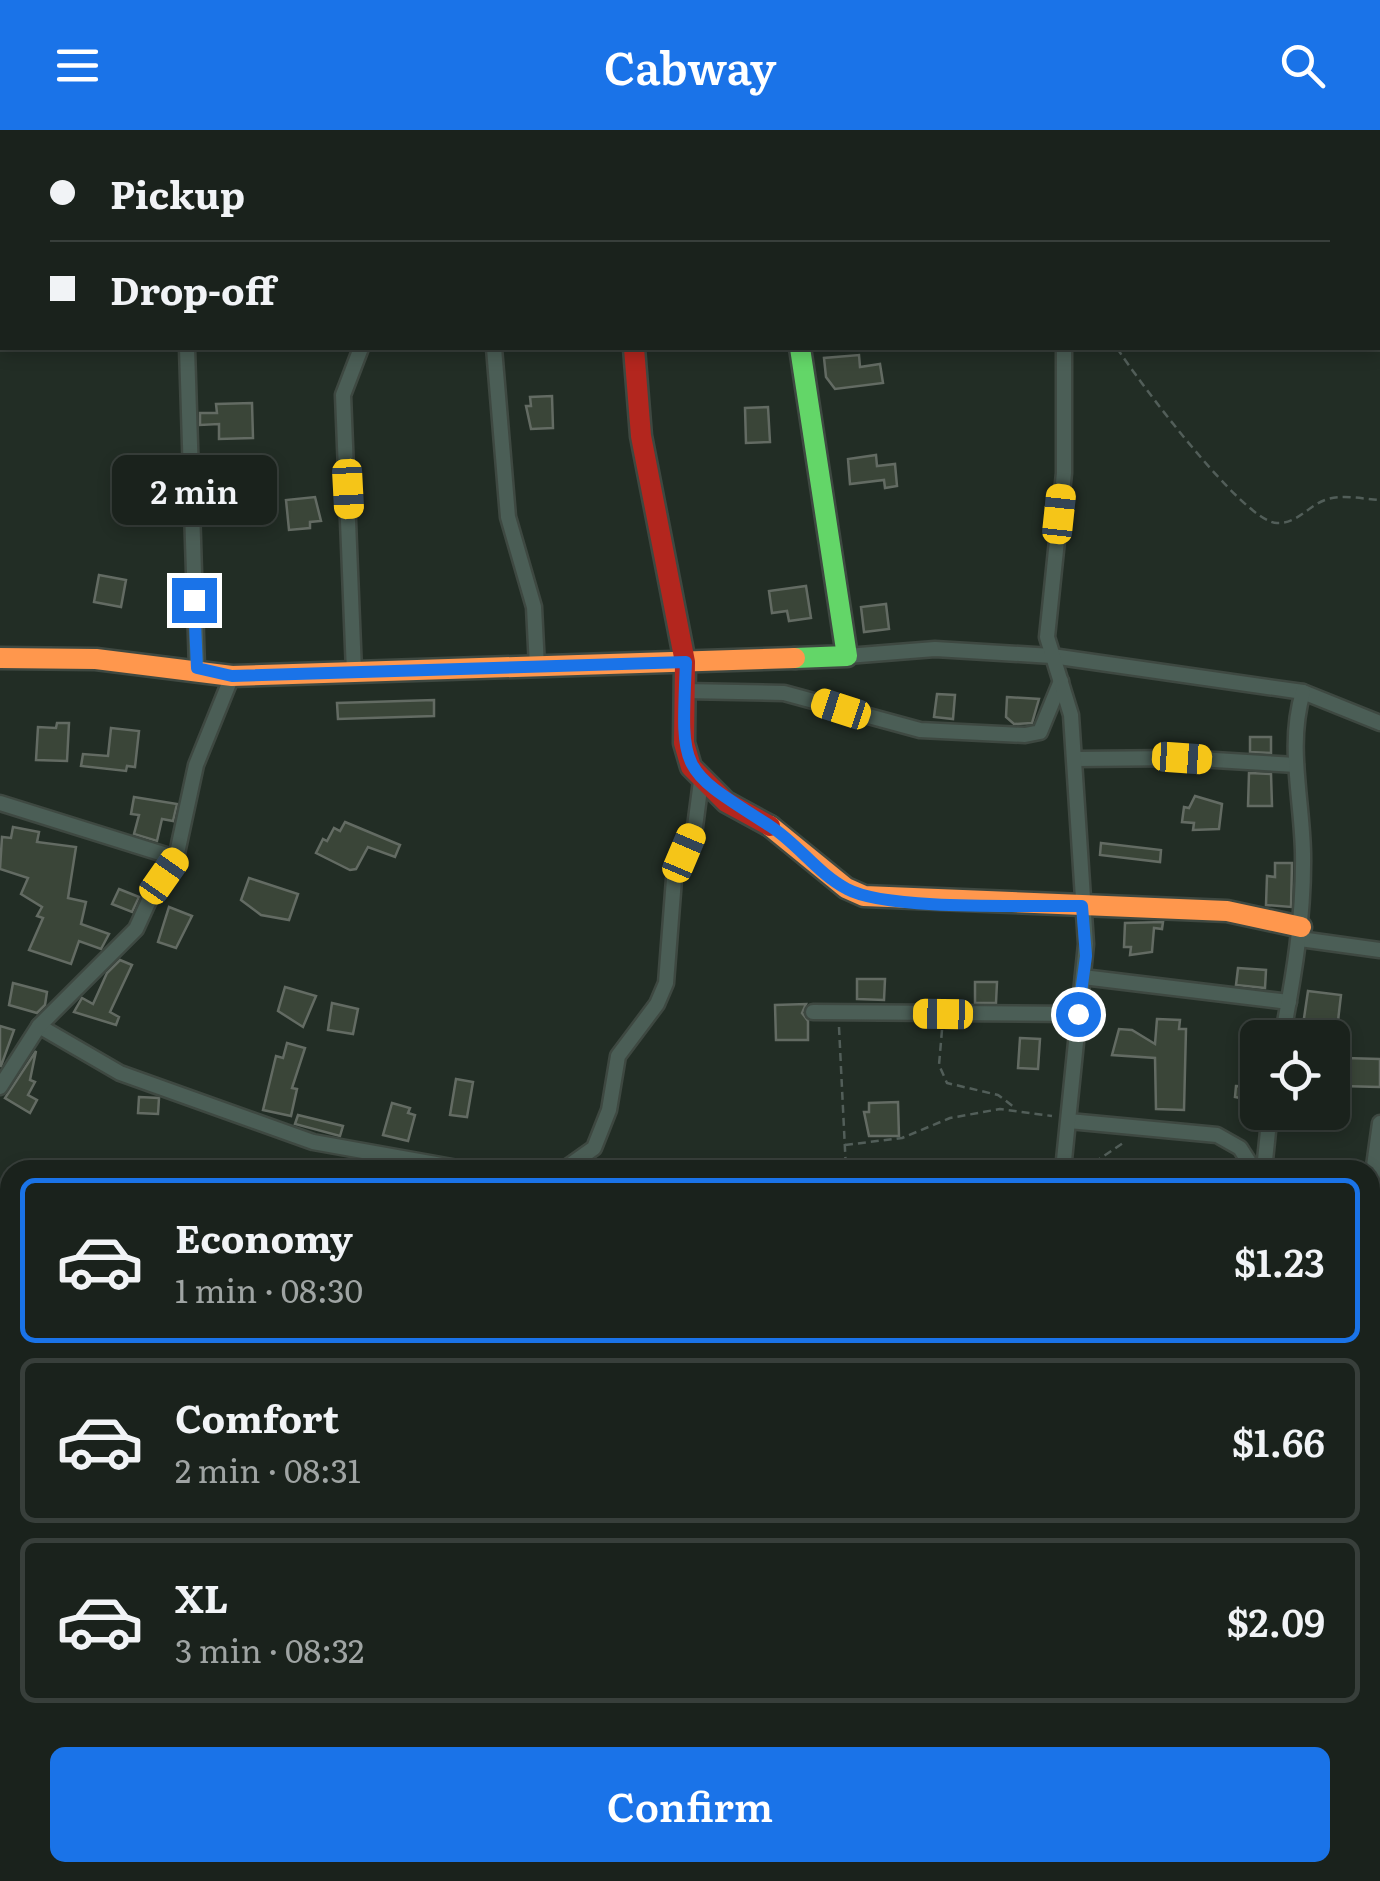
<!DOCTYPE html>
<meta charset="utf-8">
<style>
:root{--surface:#1a221c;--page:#272f29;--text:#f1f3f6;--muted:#9fa4a3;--line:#383f3b;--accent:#1a73e8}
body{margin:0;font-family:Literata,serif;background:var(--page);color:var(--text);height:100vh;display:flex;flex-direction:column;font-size:38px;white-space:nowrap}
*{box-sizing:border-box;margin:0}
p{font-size:32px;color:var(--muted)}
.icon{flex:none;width:55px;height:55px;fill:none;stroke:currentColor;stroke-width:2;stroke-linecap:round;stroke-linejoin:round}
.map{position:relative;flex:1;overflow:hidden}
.drawer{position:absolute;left:0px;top:1030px;width:1380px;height:722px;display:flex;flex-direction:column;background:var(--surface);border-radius:30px 30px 0 0;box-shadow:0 5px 15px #0003,0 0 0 2px var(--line)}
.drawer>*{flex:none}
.hud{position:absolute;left:0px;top:0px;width:1380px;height:220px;box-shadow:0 5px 15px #0003,0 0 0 2px var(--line);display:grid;align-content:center;height:220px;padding:0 50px;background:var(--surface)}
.fabs{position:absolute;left:1240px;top:890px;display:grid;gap:20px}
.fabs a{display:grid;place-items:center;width:110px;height:110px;border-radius:15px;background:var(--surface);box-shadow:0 5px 15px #0003,0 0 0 2px var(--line);font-size:50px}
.end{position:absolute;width:45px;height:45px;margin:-22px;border:12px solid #1a73e8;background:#fff;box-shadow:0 0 0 5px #fff}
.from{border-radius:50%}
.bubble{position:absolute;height:70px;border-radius:15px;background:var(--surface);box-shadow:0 5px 15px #0003,0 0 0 2px var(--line);font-size:32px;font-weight:600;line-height:70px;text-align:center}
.car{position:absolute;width:30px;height:60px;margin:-30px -15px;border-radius:12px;box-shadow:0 0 8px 2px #0007;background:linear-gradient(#f5c518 24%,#345 0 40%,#f5c518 0 76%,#345 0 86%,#f5c518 0)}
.hud b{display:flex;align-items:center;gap:35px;height:95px;font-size:38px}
.hud b+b{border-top:2px solid var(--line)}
.hud i{width:25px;height:25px;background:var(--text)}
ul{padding:18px 0 0;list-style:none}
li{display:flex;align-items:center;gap:30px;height:165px;margin:0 20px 15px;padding:0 30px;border:5px solid var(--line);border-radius:15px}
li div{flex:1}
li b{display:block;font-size:38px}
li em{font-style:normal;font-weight:600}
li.active{border-color:var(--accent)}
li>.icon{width:90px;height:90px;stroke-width:1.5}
.primary-button{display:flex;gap:20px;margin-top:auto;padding:20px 50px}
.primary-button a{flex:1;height:115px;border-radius:15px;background:var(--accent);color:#fff;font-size:40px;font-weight:600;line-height:115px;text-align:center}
header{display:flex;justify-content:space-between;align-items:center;height:130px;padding:0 50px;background:var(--accent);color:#fff;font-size:45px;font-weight:600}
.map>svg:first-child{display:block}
</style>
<header><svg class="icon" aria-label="menu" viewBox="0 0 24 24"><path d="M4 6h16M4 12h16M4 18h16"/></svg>Cabway<svg class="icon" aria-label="search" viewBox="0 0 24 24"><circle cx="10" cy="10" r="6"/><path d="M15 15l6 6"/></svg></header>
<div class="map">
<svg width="1380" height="1751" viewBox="0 0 1380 1751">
<rect width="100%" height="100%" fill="#222d25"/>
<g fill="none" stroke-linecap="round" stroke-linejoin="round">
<g stroke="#2b837d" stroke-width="28">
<path d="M55,2L56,0"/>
<path d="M0,134L2,133"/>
</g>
</g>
<g fill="#3a4538" stroke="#636b63" stroke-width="2.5">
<path d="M859,225L860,237L880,234L883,253L835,259L826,247L824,228Z"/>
<path d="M552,266L553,298L531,299L526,276H531L530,267Z"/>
<path d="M252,273L253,308L219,309V294L200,295V283H217L216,274Z"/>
<path d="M768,277L770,312L746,313L745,278Z"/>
<path d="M876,325L877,336L895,334L897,356L885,358L884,350L850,354L848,329Z"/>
<path d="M315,367L321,391L310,392V398L289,400L286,370Z"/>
<path d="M99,445L126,450L121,477L94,472Z"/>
<path d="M806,456L811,488L789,491L787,481L772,483L769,461Z"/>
<path d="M886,474L889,499L864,502L861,477Z"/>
<path d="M937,564L955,565L953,589L934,587Z"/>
<path d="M1007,567L1039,569L1032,593L1014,594L1006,587Z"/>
<path d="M434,570V586L338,589L337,573Z"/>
<path d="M57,593H69L67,631L36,630L38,597L56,598Z"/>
<path d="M111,598L139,601L135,637L127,636L126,641L81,636L83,624L108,626Z"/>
<path d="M1250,607H1271V623L1250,622Z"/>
<path d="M1249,643L1271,644L1272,676H1248Z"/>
<path d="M1195,666L1222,674L1219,699L1193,700L1194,693L1182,692L1184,677L1189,678Z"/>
<path d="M134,667L177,674L173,691L162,689L157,711L134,704L139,685L131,684Z"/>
<path d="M345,692L400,715L395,727L368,717L356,739L350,740L316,723L323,709L327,711L334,698L340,701Z"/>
<path d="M13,697L39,702L37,712L76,717L68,768L86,772L81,794L109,804L101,819L79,811L71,834L29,820L43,788L37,786L42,777L21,764L28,748L0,739L2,707L11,708Z"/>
<path d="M1101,713L1161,720L1160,732L1100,725Z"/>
<path d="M1275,733H1292L1291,777L1266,775L1267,746L1275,747Z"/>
<path d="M249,748L298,764L289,790L261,785L241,770Z"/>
<path d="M119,759L139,767L132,782L112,774Z"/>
<path d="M169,777L192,786L176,818L158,812Z"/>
<path d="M1163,792L1162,799L1154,798L1152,822L1130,825L1131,817H1124L1125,793Z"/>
<path d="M120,830L132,835L110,882L119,887L116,895L74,882L82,868L93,874L107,843Z"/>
<path d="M1238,838L1266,840L1265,858L1236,855Z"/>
<path d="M857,849H885L884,870L857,869Z"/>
<path d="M975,852H997L996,873H975Z"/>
<path d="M13,853L47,862L45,875L37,883L9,875Z"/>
<path d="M285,857L316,866L303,897L278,881Z"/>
<path d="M1308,861L1341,865L1336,908L1293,906L1295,894L1303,895Z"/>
<path d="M332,873L358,879L353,904L328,900Z"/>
<path d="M806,874L802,883L808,891V910H776L775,875Z"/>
<path d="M1157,889L1180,890L1179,899H1186L1184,980L1156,979L1155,928L1112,925L1119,899L1132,900L1155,914Z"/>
<path d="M0,896L14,900L1,936H0Z"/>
<path d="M1020,908L1040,909L1038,939L1018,938Z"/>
<path d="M287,913L305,918L292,958L297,959L291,986L263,980L276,926L283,928Z"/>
<path d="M36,921L30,950L35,952L28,965L37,970L30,983L5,968Z"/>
<path d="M1345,928L1380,929V957L1341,956Z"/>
<path d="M456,949L473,952L467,987L450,985Z"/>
<path d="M1236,956L1258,958V985L1243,984L1245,969L1235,967Z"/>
<path d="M139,967L159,968L158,984L138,983Z"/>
<path d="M898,972L899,1006H869L864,982H869V973Z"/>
<path d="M392,973L410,978L408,983L415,985L408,1011L383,1005Z"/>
<path d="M298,985L343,996L340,1006L295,994Z"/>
</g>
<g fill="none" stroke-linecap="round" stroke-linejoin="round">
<defs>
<g id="street">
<path d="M1069,0V2"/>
<path d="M382,2V0"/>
<path d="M627,2V0"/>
<path d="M810,2L814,0"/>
<path d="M849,2L850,0"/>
<path d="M1378,95H1380"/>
<path d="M187,218L197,539"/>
<path d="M494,218L508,387L534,477L537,537"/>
<path d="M847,526L935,519L1052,526L1303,562L1380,593"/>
<path d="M354,542L343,265L361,218"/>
<path d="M684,561L784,563L920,600L1025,605L1040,602L1061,551"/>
<path d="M1075,629L1182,628L1296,635"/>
<path d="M0,673L176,728"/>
<path d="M1300,809L1380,820"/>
<path d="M1083,847L1289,872"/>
<path d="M813,882L1078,884"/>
<path d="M39,896L120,943L313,1012L469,1040"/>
<path d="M1282,908C1294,846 1304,786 1303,723C1302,668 1287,615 1303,562"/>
<path d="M0,957L39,896L136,799L152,764L176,728L196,635L232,546"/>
<path d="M1069,991L1217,1005L1240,1018L1254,1040"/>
<path d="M563,1040L594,1018L609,980L618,926L657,874L666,853L674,749L695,697L701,651"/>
<path d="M1063,1040L1086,814L1071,585L1047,507L1064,343V218"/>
<path d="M1264,1040L1270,982"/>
<path d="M1370,1065L1380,993"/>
<path d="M1370,1088L1380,1091"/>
<path d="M1370,1207H1380"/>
<path d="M0,1257L10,1262"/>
<path d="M1370,1338L1380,1339"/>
<path d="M1370,1436L1380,1437"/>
<path d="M1370,1566L1380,1567"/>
<path d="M0,1587L10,1590"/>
<path d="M233,1742L244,1751"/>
<path d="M1182,1742L1187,1751"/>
<path d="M166,1751L168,1742"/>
<path d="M600,1751L602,1742"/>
<path d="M931,1751L932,1742"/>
</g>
<path id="fast" d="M795,528L847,526L800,218"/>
<g id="slow">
<path d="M0,528L96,529L232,546L795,528"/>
<path d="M770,696L846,758L864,766L1227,781L1301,797"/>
</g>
<path id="jam" d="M634,218L641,306L685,532L684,613L691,637L726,672L770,696"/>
</defs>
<use href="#street" stroke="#3e4841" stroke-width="19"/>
<use href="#fast" stroke="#3e4841" stroke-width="25"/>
<use href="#slow" stroke="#3e4841" stroke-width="25"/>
<use href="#jam" stroke="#3e4841" stroke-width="25"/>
<g stroke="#525e59" stroke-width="2.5" stroke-dasharray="8 5" stroke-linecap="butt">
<path d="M1117,218C1137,249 1244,393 1277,393C1297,394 1308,376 1325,370C1341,364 1364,369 1380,370"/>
<path d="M839,897L846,1040"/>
<path d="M942,900L939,935L947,953L998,965L1014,977"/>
<path d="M845,1015L902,1008L950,988L1000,979L1052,986"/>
<path d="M1083,1040L1123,1013"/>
<path d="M1361,1742L1368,1751"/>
<path d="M70,1751L74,1742"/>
</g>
<use href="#street" stroke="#4b5e56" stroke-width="14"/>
<use href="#fast" stroke="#63d668" stroke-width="20"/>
<use href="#slow" stroke="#ff974d" stroke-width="20"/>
<use href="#jam" stroke="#b3261e" stroke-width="20"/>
</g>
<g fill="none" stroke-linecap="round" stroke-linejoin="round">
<path stroke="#1a73e8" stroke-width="12" d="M194,470L197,538L232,546L686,532C681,644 679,638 770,696C798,714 818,744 847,759C887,781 1030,775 1082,776L1086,826L1078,884"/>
</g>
</svg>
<div class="fabs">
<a><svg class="icon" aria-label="locate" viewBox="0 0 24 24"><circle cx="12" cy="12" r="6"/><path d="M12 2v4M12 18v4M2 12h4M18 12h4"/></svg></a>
</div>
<i class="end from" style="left:1078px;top:884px"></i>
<i class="end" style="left:194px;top:470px"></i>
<div class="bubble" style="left:112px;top:325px;width:165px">2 min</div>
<i class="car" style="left:348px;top:359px;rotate:177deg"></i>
<i class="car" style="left:1059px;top:384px;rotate:6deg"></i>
<i class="car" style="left:841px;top:579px;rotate:288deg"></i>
<i class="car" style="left:1182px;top:628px;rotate:94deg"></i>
<i class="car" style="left:684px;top:723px;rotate:23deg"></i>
<i class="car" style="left:164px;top:746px;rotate:35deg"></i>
<i class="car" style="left:943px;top:884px;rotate:271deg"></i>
<div class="hud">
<b><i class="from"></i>Pickup</b>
<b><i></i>Drop-off</b>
</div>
<section class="drawer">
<ul>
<li class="active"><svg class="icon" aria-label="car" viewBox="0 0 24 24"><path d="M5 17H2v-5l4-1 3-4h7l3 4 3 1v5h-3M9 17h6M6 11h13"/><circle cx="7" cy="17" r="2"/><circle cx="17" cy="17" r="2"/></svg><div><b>Economy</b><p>1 min · 08:30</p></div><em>$1.23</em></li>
<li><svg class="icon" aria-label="car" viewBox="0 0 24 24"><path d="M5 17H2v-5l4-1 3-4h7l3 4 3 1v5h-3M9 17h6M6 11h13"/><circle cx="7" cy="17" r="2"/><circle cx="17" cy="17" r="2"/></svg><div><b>Comfort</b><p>2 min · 08:31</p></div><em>$1.66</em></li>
<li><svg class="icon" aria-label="car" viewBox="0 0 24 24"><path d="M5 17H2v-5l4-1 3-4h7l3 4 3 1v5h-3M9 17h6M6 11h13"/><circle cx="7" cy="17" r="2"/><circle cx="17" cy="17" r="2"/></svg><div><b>XL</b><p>3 min · 08:32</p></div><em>$2.09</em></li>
</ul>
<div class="primary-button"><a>Confirm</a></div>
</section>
</div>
